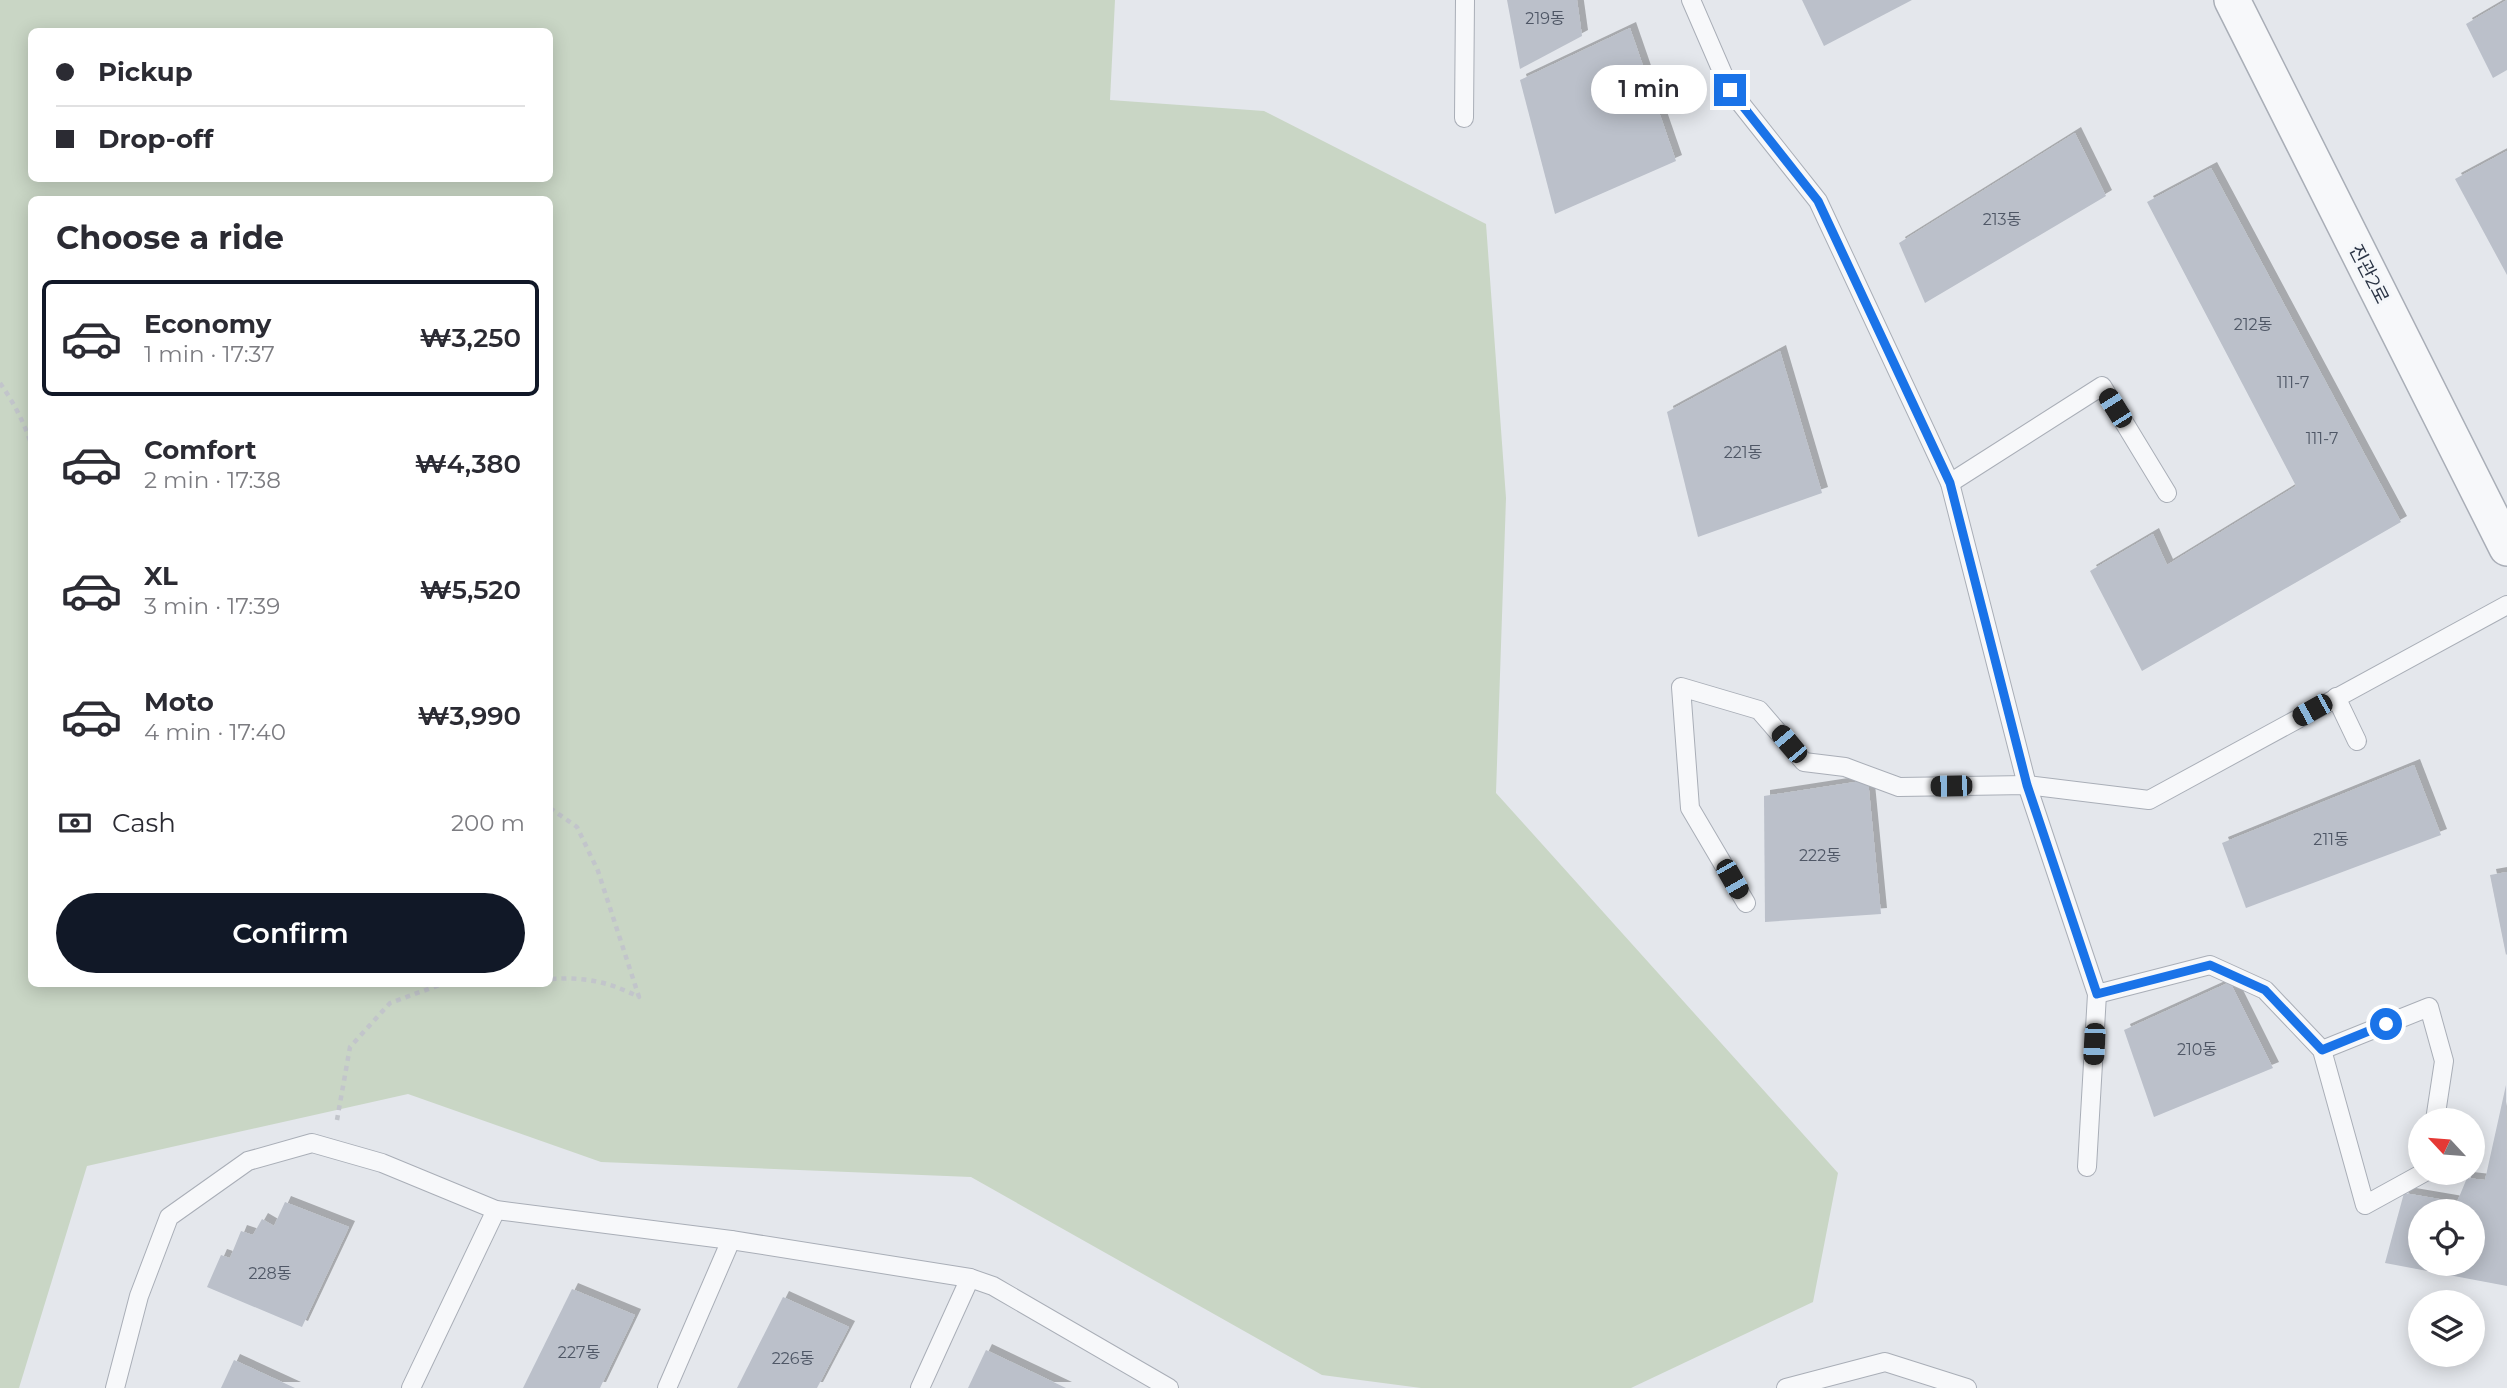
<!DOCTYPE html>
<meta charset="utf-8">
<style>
:root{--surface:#fff;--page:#f2f2f3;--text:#2b2b33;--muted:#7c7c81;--line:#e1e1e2;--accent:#111827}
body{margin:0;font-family:Montserrat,"Noto Sans KR",sans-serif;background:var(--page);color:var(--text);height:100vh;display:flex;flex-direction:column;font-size:26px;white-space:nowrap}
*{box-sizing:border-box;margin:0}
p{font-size:23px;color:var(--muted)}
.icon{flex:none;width:38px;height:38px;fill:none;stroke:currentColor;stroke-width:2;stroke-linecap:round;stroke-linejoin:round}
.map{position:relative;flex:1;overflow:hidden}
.sheet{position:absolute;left:28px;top:196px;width:525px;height:791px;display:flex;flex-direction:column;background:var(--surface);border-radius:10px;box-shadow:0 4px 18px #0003}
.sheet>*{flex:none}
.hud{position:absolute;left:28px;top:28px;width:525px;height:154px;border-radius:10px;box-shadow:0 4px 18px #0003;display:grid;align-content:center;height:154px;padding:0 28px;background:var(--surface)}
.needle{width:46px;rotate:296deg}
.buttons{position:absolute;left:2408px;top:1108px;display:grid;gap:14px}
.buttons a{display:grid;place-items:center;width:77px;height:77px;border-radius:50%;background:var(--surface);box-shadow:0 4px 18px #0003;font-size:35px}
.end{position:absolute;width:32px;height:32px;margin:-16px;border:9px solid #1a73e8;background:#fff;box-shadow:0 0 0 4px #fff}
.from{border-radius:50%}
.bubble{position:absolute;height:49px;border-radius:24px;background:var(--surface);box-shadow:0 4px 18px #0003;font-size:23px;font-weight:600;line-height:49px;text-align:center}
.car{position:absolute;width:21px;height:42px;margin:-21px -10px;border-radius:9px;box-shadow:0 0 5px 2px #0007;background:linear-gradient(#222 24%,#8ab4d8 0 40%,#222 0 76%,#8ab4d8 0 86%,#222 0)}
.hud b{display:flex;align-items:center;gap:24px;height:66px;font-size:26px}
.hud b+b{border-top:2px solid var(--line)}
.hud i{width:18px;height:18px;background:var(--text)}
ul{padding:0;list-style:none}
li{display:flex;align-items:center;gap:21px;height:116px;margin:0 14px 10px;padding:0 14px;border:4px solid transparent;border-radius:10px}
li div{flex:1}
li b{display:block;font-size:26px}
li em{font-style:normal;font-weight:600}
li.active{border-color:var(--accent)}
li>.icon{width:63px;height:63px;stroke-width:1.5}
h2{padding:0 28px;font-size:32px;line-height:84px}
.pay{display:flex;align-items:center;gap:18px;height:77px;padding:0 28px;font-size:26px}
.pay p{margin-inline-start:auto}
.cta{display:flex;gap:14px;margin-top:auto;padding:14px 28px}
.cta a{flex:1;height:80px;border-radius:42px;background:var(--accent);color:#fff;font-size:28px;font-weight:600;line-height:80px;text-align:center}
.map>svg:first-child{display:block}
</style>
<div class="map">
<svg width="2507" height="1388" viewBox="0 0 2507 1388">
<defs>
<filter id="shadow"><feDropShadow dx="6" dy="-6" stdDeviation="0" flood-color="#0004"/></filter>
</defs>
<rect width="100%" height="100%" fill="#e4e7ec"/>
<path fill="#c9d6c5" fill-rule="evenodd" d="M0,0H1115L1110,100L1264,111L1486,224L1506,498L1496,793L1838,1173L1813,1302L1631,1388H1421L1322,1375L971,1177L601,1162L408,1094L87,1166L19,1388H0ZM32,32H550V178H32ZM32,200H550V984H32Z"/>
<g fill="#bbc0ca" fill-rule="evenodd" filter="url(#shadow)">
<path d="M1507,0H1577L1582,36L1520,69Z"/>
<path d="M1802,0H1912L1824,46Z"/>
<path d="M2507,0V70L2493,78L2466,24Z"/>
<path d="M1630,28L1676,161L1555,214L1520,80Z"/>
<path d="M2075,133L2106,196L1925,303L1899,243Z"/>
<path d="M2507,151V275L2455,179Z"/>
<path d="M2211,168L2401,522L2142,671L2090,571L2153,534L2167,565L2296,486L2147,202Z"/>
<path d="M1780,351L1822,493L1698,537L1667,412Z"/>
<path d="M2414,765L2441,835L2246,908L2222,843Z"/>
<path d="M1868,780L1881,914L1765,922L1764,796Z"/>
<path d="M2507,872V954L2506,955L2490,875Z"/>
<path d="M2230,982L2273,1068L2154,1117L2124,1030Z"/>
<path d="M2506,1085L2507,1286L2385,1263L2404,1193L2457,1202L2467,1178L2485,1180ZM2420,1211H2473V1264H2420Z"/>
<path d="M285,1202L349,1227L302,1327L207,1287L221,1255L230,1258L241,1231L253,1235L262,1219L274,1226Z"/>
<path d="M572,1289L635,1315L600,1388H523Z"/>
<path d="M783,1297L849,1327L817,1388H737Z"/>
<path d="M986,1350L1066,1388H968Z"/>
<path d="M234,1360L295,1388H221Z"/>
</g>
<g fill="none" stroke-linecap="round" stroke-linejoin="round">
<defs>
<g id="lane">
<path d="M1691,0L1730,90L1818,201L1950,483L2027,785L2097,994L2087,1167"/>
<path d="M1464,118L1465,0"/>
<path d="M1950,483L2102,386L2167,493"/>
<path d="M2336,697L2357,741"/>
<path d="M1746,903L1690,808L1681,687L1759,710L1804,762L1845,767L1899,787L2027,785L2149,800L2507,605"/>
<path d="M2097,994L2210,965L2265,990L2322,1050L2365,1205L2425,1172"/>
<path d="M2322,1050L2429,1007L2444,1061L2435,1120"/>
<path d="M115,1388L139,1296L169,1217L248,1161L312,1143L382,1163L496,1210L731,1240L970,1278L993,1286L1169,1388"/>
<path d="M411,1388L496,1210"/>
<path d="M667,1388L731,1240"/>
<path d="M920,1388L970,1278"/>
<path d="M1786,1388L1885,1362L1967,1388"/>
</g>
<path id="street" d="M2232,0L2507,548"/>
</defs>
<use href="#lane" stroke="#a9aeb7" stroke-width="20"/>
<use href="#street" stroke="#a9aeb7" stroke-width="38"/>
<g stroke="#c2c5cb" stroke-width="4.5" stroke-dasharray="5 5" stroke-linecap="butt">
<path d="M0,383C14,403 25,424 32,447"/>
<path d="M550,808L577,827L598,871L639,997C607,981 585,977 550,979"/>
<path d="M337,1120L350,1047L390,1003L442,984H451"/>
</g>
<use href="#lane" stroke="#f7f8fa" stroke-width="18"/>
<use href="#street" stroke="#f7f8fa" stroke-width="35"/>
</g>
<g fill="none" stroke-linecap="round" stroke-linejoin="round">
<path stroke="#1a73e8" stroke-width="9" d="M1730,90L1818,201L1950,483L2027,785L2097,994L2210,965L2265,990L2322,1050L2386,1024"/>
</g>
<g text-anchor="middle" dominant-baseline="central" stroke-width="6" stroke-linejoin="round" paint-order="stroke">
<g font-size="16" fill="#4f5766">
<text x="1545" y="18">219동</text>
<text x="2002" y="219">213동</text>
<text x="2253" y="324">212동</text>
<text x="2293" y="382">111-7</text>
<text x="2322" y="438">111-7</text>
<text x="1743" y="452">221동</text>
<text x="2331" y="839">211동</text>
<text x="1820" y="855">222동</text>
<text x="2197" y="1049">210동</text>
<text x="270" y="1273">228동</text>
<text x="579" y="1352">227동</text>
<text x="793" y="1358">226동</text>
</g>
<g font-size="19" fill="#2b3445" stroke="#f4f6f9">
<text transform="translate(2369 274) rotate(63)">진관2로</text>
</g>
</g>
</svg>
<div class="buttons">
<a><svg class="needle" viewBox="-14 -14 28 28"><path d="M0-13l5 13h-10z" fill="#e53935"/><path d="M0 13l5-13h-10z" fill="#7c7c81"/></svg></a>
<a><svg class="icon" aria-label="locate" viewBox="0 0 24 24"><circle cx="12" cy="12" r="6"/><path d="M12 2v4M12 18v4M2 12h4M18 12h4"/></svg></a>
<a><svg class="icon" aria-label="layers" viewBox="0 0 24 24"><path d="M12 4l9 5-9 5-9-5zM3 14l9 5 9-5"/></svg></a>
</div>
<i class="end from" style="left:2386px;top:1024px"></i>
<i class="end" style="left:1730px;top:90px"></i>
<div class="bubble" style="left:1591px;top:65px;width:116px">1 min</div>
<i class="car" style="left:2115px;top:408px;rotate:328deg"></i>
<i class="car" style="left:2312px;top:710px;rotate:241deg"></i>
<i class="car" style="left:1789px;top:744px;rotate:320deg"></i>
<i class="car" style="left:1951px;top:786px;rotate:269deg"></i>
<i class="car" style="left:1732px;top:879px;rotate:150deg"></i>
<i class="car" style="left:2094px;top:1044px;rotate:183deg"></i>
<div class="hud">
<b><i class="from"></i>Pickup</b>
<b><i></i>Drop-off</b>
</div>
<section class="sheet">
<h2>Choose a ride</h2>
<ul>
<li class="active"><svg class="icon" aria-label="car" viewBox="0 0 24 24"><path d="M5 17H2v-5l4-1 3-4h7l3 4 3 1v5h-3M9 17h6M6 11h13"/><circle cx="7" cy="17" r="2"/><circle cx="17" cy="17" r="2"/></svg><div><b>Economy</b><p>1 min · 17:37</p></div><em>₩3,250</em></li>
<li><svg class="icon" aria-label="car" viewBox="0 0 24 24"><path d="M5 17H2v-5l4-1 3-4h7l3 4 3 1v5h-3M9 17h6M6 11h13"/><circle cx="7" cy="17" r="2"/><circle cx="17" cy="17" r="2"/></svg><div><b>Comfort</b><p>2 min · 17:38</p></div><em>₩4,380</em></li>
<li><svg class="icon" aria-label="car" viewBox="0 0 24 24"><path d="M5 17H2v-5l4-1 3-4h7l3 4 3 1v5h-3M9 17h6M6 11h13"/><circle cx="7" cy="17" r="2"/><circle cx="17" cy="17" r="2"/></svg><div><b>XL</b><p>3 min · 17:39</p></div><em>₩5,520</em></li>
<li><svg class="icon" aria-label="car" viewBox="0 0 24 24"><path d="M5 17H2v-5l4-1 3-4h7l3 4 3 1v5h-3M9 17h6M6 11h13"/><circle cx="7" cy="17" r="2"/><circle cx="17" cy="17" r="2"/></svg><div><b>Moto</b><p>4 min · 17:40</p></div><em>₩3,990</em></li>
</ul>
<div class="pay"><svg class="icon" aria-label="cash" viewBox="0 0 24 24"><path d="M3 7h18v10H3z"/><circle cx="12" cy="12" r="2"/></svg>Cash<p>200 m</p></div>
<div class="cta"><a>Confirm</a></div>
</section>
</div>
